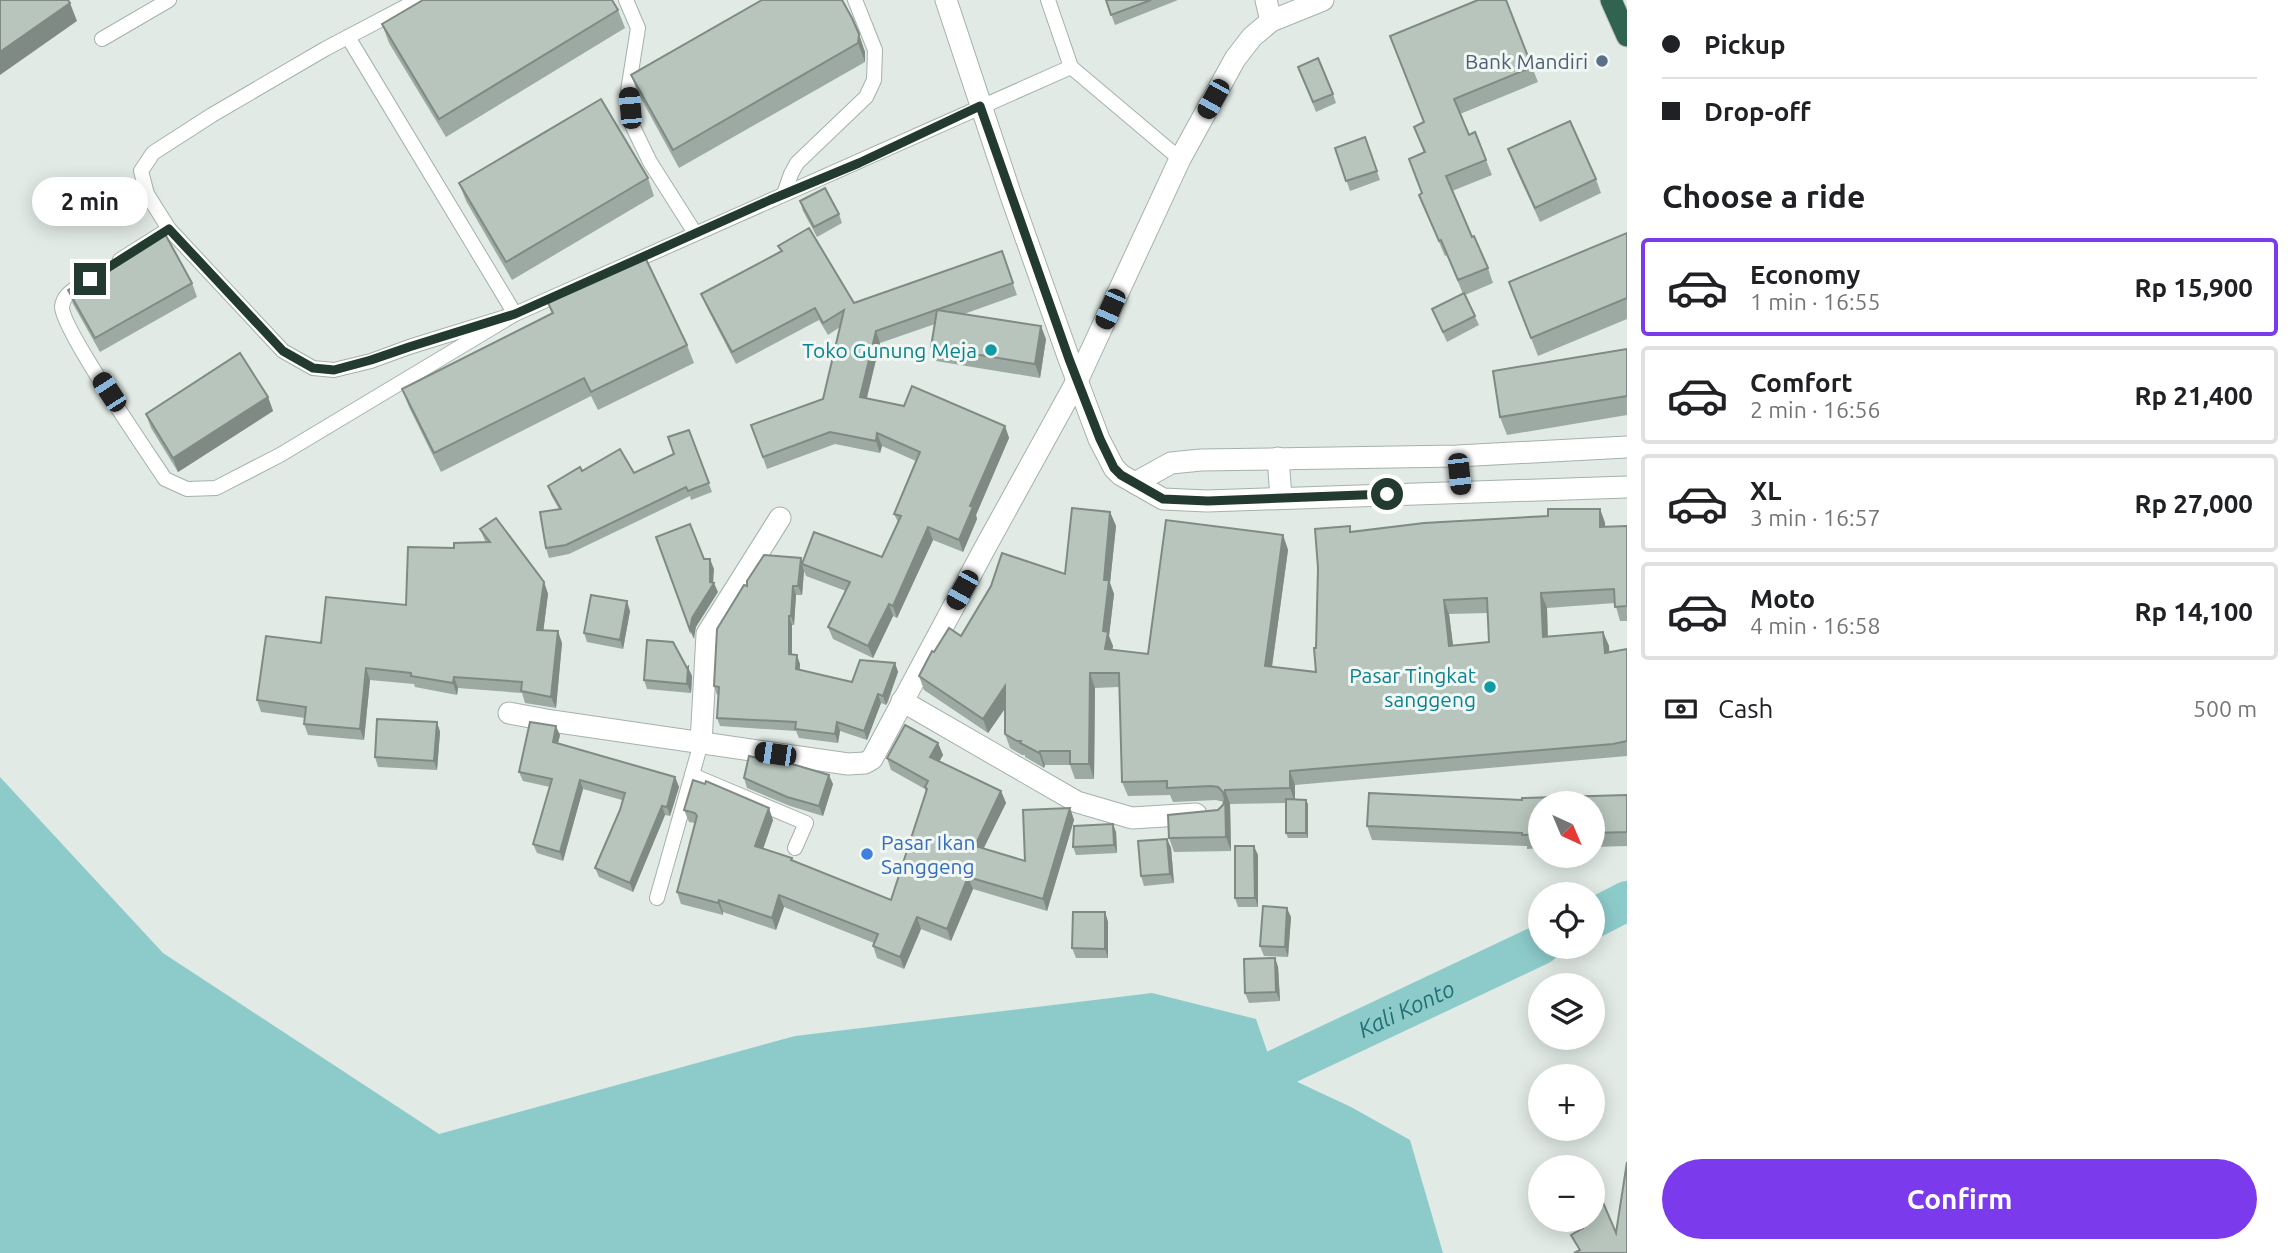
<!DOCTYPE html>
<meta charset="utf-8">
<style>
:root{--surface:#fff;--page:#f2f2f2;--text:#202124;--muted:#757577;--line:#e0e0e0;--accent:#7c3aed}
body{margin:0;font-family:Ubuntu,sans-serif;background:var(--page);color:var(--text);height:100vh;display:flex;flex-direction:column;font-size:26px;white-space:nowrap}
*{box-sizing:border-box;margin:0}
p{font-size:23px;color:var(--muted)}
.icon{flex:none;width:38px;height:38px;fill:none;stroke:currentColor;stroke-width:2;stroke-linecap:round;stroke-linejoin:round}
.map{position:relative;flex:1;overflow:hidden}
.drawer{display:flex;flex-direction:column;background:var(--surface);width:665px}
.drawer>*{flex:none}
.hud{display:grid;align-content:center;height:154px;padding:0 35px;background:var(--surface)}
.needle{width:46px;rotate:136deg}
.fabs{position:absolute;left:1528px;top:791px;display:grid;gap:14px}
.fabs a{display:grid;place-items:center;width:77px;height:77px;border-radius:50%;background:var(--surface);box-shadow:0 4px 18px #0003;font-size:35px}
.end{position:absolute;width:32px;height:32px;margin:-16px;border:9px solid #233a30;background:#fff;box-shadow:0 0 0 4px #fff}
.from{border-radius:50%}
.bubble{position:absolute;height:49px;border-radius:24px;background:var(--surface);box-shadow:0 4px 18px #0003;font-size:23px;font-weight:600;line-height:49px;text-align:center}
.car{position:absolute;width:21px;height:42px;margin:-21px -10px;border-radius:9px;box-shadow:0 0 5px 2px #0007;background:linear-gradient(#222 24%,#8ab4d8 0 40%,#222 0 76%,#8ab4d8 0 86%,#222 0)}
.hud b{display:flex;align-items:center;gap:24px;height:66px;font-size:26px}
.hud b+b{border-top:2px solid var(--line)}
.hud i{width:18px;height:18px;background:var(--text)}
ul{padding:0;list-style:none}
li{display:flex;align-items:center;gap:21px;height:98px;margin:0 14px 10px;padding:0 21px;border:4px solid var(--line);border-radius:7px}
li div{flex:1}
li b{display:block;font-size:26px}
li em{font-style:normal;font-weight:600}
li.selected{border-color:var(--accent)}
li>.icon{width:63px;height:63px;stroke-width:1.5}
h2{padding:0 35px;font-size:32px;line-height:84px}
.pay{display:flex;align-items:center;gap:18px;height:77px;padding:0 35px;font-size:26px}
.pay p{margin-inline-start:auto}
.action{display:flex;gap:14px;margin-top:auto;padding:14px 35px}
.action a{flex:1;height:80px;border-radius:42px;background:var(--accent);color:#fff;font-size:28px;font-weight:600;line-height:80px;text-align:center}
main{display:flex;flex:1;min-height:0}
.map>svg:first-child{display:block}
</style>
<main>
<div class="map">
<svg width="1627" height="1253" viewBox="0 0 1627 1253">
<rect width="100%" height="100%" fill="#e1eae5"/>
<path fill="#8dcbcb" d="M0,777L163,953L439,1134L795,1036L1152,993L1256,1019L1274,1071L1351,1107L1410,1140L1443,1253H0Z"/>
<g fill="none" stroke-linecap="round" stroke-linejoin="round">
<g stroke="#8dcbcb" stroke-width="40">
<path d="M1592,919L1627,901"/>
<path id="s1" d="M1273,1071L1540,945"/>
</g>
<defs>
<g id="lane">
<path d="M418,0L325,49L212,115L153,153L141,171L147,194L169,229L283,351L313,368L334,370L371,361L409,347L515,314L1071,67L1180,159"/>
<path d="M626,0L638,28L628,91L632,125L650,162L695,233"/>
<path d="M1048,0L1071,67"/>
<path d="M102,39L169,0"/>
<path d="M784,194L791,174L797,163L866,97L874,80L875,50L855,0"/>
<path d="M120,260L169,229"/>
<path d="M82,284C73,290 63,295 62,307C62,329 148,453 165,479L187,489L216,488L280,455L515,314L348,37"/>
<path d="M692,775L806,823L795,848"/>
<path d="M657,898L701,743"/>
</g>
<g id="street">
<path d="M946,0L1011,196L1069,359L1099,439L1114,468L1121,475L1163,499L1207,501L1627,487"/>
<path d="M1266,0L1271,21"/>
<path d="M1278,458L1281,497"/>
<path d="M1135,483L1171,463L1201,460L1457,456L1627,447"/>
<path d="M902,701L1077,802L1132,818L1196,814"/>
<path d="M509,713L552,721L848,764L865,763L872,759L986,546L1078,379L1180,159L1235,59L1252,37L1271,21L1323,0"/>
<path d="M701,743L707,634L780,518"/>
</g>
<path id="highway" d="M1611,0L1627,36"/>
</defs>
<use href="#lane" stroke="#a4b2ab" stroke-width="16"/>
<use href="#street" stroke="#a4b2ab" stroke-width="23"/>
<use href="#highway" stroke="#bdc4c1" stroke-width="23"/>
<use href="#lane" stroke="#fff" stroke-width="14"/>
<use href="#street" stroke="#fff" stroke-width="21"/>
<use href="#highway" stroke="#316351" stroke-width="21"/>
</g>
<g fill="#9da9a3" fill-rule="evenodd">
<path d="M842,0L865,52V62L679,168L638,93L631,75Z"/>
<path d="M1106,0H1178L1115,25Z"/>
<path d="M618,10L625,28L446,137L389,43L382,24Z"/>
<path d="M1396,51L1532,67L1538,82L1460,114L1469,135L1475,132L1492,175L1452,191L1472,237L1488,268L1493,283L1465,295L1479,325L1447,342L1432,309L1463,294L1447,255L1445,256L1419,195L1422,193L1424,153L1414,127L1424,122Z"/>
<path d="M1298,67L1333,94L1336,103L1316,112Z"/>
<path d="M1365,137L1380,180L1350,191L1335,148Z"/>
<path d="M1508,149L1596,179L1601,193L1540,222L1513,163Z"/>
<path d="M648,178L654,196L512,280L466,201L459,183Z"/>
<path d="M800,201L839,214L842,223L817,237L803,211Z"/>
<path d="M1627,233V319L1538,356L1509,282Z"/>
<path d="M778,246L854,303L1002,251L1017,295L964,314L1046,339L1040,378L936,361L931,347L935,324L880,343L867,398L1005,426L1009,438L976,515L977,519L963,552L933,540L897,618L893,616L873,658L833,639L828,627L846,591L806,576L804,571L802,595H796L794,625H792V654L800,664V670L852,682L895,663L898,672L888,702L886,705L881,703L867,740L840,731L838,743L799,738L796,731L720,726L717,718L718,695H717L714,686L747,586L803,561L882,557L898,522L894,514L916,461L882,446L880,453L835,444L767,469L751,425L823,399L840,327L828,335L819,320L736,364L706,306L701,294L781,252Z"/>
<path d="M192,283L197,297L100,352L73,304L68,290Z"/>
<path d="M548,303L687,345L694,363L598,410L591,396L441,472L409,407L402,389L552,314Z"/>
<path d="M1627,349V415L1507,435L1500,417Z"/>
<path d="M268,397L273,411L178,472L151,428L146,414Z"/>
<path d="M689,430L712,492L691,500L690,496L569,554L549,558L546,548L559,509L551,495L548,486L582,471L634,473L674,454Z"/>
<path d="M1600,509L1605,523V527L1627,526V621H1620L1615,603L1547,608L1548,637L1603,632L1609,646V653L1627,649V756L1295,785V799L1308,804V838H1288L1286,833V803L1230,804L1231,851L1174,852L1169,838L1218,810L1223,805L1224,802L1216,800L1173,802L1170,795L1128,796L1122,782L1119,687L1095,688L1094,779H1075L1070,765H1045L1044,768L1025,757V755H1022L1010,748L1005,734V708L988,733L924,690L919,676L934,652L1065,574L1110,512L1116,526L1110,583L1114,594L1109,636L1113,646L1112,650L1148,654L1283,535L1288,550L1272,667L1316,672V648L1352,531L1548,516ZM1488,613L1489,642L1453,646L1449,614Z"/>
<path d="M480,529L544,582L548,594L543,631L562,643L556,708L525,703L522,693L458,688L457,695L415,687L414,684L370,680L364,740L308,735L304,724L305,718L261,712L257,700L321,643L406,605L454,548L486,543Z"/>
<path d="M630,611L623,649L587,642L584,633Z"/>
<path d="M692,676L691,693L647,689L644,680Z"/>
<path d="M437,722L440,732L437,770L378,767L375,757Z"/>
<path d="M560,735L558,743L675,777L679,787L670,816L665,815L633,892L599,877L595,868L620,810L622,800L583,789L563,861L537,853L533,844L550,787L523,781L519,772Z"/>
<path d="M938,743L943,755L939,762L1001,791L1006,803L983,848L1025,861L1070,808L1074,820L1047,911L973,889L951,941L921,929L904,969L877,958L873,946L874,943L784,907L776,930L723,912V915L681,904L677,892L695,823L689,822L684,810L773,820L763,848L891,900L926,792L925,789L891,770L887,758Z"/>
<path d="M744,778L833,784L823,816L790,806L747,788Z"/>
<path d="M1627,795V846L1592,847V803H1540V848L1527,849V846L1372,840L1367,826L1522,800Z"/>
<path d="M1116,832L1117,853L1076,855L1073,847Z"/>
<path d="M1167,839L1171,848L1174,883L1144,886L1141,876Z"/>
<path d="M1258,855V907H1238L1235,898Z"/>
<path d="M1105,912L1108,922V958H1076L1072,948Z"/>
<path d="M1291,917L1288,957L1264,956L1260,946Z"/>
<path d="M1275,958L1278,967L1280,1001L1249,1003L1245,993Z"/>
</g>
<g fill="#808a84">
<path d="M70,3L77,21L0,75V52Z"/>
<path d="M859,34L865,52V62L858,43Z"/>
<path d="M1041,326L1046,339L1040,378L1035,364Z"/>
<path d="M876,331L880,343L864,409L860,397Z"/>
<path d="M268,397L273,411L178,472L173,458Z"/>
<path d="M1005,426L1009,438L976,515L977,519L963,552L959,540L970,506Z"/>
<path d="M877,433L882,446L880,453L876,441Z"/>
<path d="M1600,509L1605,523L1606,541L1600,527Z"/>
<path d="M1110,512L1116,526L1110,583L1114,594L1109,636L1113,646L1110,663L1105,649L1103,631L1104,580Z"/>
<path d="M928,527L933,540L897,618L893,606Z"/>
<path d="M1283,535L1288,550L1270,680L1265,666Z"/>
<path d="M801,558L804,565L802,564L804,571L802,595L798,586Z"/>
<path d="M710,559L714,569L713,585L714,583L718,592L696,627L694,639L690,630L692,618L710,582Z"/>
<path d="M544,582L548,594L542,642L537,630Z"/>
<path d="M793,586L796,595L794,625L791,616Z"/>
<path d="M1541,593L1547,608L1548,652L1543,637Z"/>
<path d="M1444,600L1449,614L1455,660L1449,646Z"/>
<path d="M627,601L630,611L623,649L620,640Z"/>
<path d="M889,604L893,616L873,658L868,646Z"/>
<path d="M789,616L792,625V663L789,654Z"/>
<path d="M558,631L562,643L556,708L551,697Z"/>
<path d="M1603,632L1609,646L1610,668L1605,653Z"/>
<path d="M797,655L800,664L799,678L796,669Z"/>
<path d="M895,663L898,672L886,705L883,696Z"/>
<path d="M688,667L692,676L691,693L687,684Z"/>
<path d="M366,668L370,680L364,740L360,729Z"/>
<path d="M1090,673L1095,688L1094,779L1089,764Z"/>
<path d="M454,677L458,688L457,695L453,683Z"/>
<path d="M1005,686L1011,700L988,733L983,719Z"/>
<path d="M878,694L881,703L867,740L864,731Z"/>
<path d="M437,722L440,732L437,770L434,761Z"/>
<path d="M837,722L840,731L838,743L835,734Z"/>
<path d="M556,726L560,735L556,751L553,742Z"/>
<path d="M938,743L943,755L935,769L930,757Z"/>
<path d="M1040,751L1045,765L1044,768L1039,753Z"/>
<path d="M1290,771L1295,785V803L1290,788Z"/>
<path d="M829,775L833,784L823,816L819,806Z"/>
<path d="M675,777L679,787L670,816L667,807Z"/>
<path d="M580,780L583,789L563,861L560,852Z"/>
<path d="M1225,790L1230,804L1231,851L1226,837Z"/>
<path d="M1001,791L1006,803L979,858L975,846Z"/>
<path d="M1306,800L1308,804V838L1306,833Z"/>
<path d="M662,806L665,815L633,892L630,883Z"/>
<path d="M769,808L773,820L760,858L755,846Z"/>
<path d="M1070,808L1074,820L1047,911L1043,899Z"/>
<path d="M1113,824L1116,832L1117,853L1114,845Z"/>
<path d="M1167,839L1171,848L1174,883L1170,874Z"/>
<path d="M1254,846L1258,855V907L1255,898Z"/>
<path d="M968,877L973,889L951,941L947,929Z"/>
<path d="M779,895L784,907L776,930L772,918Z"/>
<path d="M719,900L723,912V915L718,903Z"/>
<path d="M1287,908L1291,917L1288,957L1285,947Z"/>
<path d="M1105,912L1108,922V958L1105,949Z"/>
<path d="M917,917L921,929L904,969L900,957Z"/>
<path d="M1275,958L1278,967L1280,1001L1276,992Z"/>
</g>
<g fill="#b7c5bd" stroke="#808a84" stroke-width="2" fill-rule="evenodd">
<path d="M0,0H68L70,3L0,52Z"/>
<path d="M423,0H612L618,10L439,119L382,24Z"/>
<path d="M762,0H842L852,18L859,34L858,43L673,150L631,75Z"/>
<path d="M1106,0H1151L1111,15Z"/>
<path d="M1478,0H1506L1532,67L1454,99L1469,135L1475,132L1486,160L1446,176L1472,237L1474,236L1488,268L1458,280L1441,240L1439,241L1419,195L1422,193L1409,159L1425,152L1414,127L1424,122L1390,36Z"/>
<path d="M1318,58L1333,94L1313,102L1298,67Z"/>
<path d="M601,99L648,178L506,262L459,183Z"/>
<path d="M1570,121L1596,179L1535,208L1508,149Z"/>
<path d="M1365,137L1377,171L1346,181L1335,148Z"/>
<path d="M825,188L839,214L814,227L800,201Z"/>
<path d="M809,228L854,303L1002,251L1013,283L876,331L860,397L904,406L912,386L1005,426L970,506L973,507L959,540L928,527L893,606L889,604L868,646L828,627L850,582L802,564L814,532L882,557L901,516L894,514L920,452L877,433L876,441L830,432L763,457L751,425L823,399L844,310L823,323L815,308L732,352L701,294L782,251L778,246Z"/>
<path d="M1627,233V298L1531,338L1509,282Z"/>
<path d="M165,234L192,283L95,338L68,290Z"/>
<path d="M644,255L687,345L591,392L584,378L434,453L402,389L553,313L548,303Z"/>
<path d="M1464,293L1475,316L1443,332L1432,309Z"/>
<path d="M937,310L1041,326L1035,364L931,347Z"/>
<path d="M1627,349V396L1500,417L1493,371Z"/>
<path d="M240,353L268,397L173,458L146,414Z"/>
<path d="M689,430L709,483L688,491L686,487L566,545L546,548L540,512L561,509L548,486L580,467L582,471L620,449L634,473L674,454L668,437Z"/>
<path d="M1072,508L1110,512L1104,580H1109L1103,631L1108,632L1105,649L1148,654L1166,520L1283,535L1265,666L1316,672L1314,648H1316L1318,568L1315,529L1350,526V532L1424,523L1548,516V509H1600V527L1627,526V606L1615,607L1614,589L1541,593L1543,637L1603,632L1605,653L1627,649V741L1613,744L1290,771V788L1225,790L1226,837L1169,838L1168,815L1218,810L1223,805L1225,799L1223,792L1218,787L1211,786L1167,788V781L1122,782L1119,673H1090L1089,764H1070V751H1040L1039,753L1020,743L1021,741H1017L1005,734V686L983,719L919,676L932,651L934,652L949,628L961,636L991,586L1002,553L1065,574ZM1487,598L1489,642L1449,646L1444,600Z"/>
<path d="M496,518L544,582L537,630L558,631L551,697L521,691L522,682L454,677L453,683L411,676V673L366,668L360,729L304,724L306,707L257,700L266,636L321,643L326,597L406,605L408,547L454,548V543L490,542L480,529Z"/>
<path d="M690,524L704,559H710V582L714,583L692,618L690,630L656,537Z"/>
<path d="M764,555L801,558L798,586H793L791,616H789V654L797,655L796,669L852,682L860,660L895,663L884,693L883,696L878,694L864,731L837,722L835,734L795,729L796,722L717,718L719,687L714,686L717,629L744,585L747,586V581Z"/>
<path d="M591,595L627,601L620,640L584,633Z"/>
<path d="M647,640L673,642L687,668L688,667L687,684L644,680Z"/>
<path d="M377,719L437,722L434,761L375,757Z"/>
<path d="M530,722L556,726L553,742L675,777L667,807L662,806L630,883L595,868L620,810L625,793L580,780L560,852L533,844L552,779L519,772Z"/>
<path d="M905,725L938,743L930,757L1001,791L975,846L1025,861L1023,810L1070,808L1043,899L968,877L947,929L917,917L900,957L873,946L878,934L779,895L772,918L719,900L718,903L677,892L697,816L695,813L684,810L693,780L705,784L706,781L769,808L755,846L792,858L791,860L891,900L927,789L925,787L928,781L887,758Z"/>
<path d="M749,756L781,763L782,761L829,775L819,806L787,797L744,778Z"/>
<path d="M1369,793L1522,800V798L1627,795V832L1592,833V803H1540V834L1522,835V833L1367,826Z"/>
<path d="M1286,799L1306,800V833H1286Z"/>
<path d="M1113,824L1114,845L1073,847L1074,826Z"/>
<path d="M1167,839L1170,874L1141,876L1138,841Z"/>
<path d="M1235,846H1254L1255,898H1235Z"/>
<path d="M1263,906L1287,908L1285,947L1260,946Z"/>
<path d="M1073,912H1105V949L1072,948Z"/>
<path d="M1275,958L1276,992L1245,993L1244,959Z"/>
<path d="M1627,1162V1253H1574L1580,1250L1571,1235L1583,1228L1579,1220H1592V1196L1599,1193L1616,1233Z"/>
</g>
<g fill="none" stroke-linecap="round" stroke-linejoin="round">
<path stroke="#233a30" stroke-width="9" d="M90,279L169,229L283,351L313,368L334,370L371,360L409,347L515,314L770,200L859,163L980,106L1069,359L1100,439L1114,468L1121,475L1163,499L1208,501L1387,494"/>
</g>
<circle fill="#5c6f8a" stroke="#f1f7f3" stroke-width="2.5" cx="1602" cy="61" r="7"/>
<g fill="#0f9aa8" stroke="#f1f7f3" stroke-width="2.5">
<circle cx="991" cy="350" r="7"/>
<circle cx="1490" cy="687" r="7"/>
</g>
<circle fill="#3f7fe0" stroke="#f1f7f3" stroke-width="2.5" cx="867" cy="854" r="7"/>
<g text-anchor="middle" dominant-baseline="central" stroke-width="6" stroke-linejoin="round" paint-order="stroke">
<g font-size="21" fill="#4e5e75" stroke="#f1f7f3" text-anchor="end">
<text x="1588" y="61">Bank Mandiri</text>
</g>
<g font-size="21" fill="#0d838f" stroke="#f1f7f3" text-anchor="end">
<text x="977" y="350">Toko Gunung Meja</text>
<text x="1476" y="675">Pasar Tingkat<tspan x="1476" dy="24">sanggeng</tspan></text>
</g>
<g font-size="21" fill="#366cbe" stroke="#f1f7f3" text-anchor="start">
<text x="881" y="842">Pasar Ikan<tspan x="881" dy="24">Sanggeng</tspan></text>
</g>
<g font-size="23" font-style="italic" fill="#226f71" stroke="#f1f7f3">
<text stroke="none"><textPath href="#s1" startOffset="147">Kali Konto</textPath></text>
</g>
</g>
</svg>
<div class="fabs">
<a><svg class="needle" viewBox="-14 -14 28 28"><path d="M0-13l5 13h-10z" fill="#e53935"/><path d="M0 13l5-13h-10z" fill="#757577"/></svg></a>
<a><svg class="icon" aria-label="locate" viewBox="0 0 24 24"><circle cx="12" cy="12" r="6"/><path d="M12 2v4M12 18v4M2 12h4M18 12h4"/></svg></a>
<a><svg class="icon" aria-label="layers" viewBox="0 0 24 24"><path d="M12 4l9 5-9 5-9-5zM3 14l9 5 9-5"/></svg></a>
<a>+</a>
<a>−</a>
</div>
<i class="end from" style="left:1387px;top:494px"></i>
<i class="end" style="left:90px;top:279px"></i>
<div class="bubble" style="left:32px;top:177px;width:116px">2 min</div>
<i class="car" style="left:1213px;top:99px;rotate:209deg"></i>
<i class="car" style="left:630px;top:108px;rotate:355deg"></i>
<i class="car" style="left:1110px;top:309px;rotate:204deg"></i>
<i class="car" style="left:109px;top:392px;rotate:327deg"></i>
<i class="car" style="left:1459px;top:474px;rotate:174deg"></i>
<i class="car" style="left:962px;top:590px;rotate:209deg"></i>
<i class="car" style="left:775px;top:754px;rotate:278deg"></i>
</div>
<section class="drawer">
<div class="hud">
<b><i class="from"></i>Pickup</b>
<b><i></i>Drop-off</b>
</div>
<h2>Choose a ride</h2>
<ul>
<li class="selected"><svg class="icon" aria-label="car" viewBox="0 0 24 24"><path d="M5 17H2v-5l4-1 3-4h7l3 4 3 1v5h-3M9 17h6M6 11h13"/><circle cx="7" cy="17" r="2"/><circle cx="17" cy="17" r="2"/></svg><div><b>Economy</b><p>1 min · 16:55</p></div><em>Rp 15,900</em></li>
<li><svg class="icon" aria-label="car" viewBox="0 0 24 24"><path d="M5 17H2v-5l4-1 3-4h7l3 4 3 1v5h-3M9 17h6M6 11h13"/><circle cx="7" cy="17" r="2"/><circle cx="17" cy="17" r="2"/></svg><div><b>Comfort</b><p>2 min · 16:56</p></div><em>Rp 21,400</em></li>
<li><svg class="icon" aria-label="car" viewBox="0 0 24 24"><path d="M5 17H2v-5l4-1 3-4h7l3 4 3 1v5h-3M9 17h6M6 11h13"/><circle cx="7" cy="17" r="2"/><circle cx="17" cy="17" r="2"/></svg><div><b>XL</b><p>3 min · 16:57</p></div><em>Rp 27,000</em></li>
<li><svg class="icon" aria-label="car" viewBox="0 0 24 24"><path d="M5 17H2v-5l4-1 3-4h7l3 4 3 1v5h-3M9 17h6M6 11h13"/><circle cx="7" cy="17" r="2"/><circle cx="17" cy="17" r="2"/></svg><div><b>Moto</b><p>4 min · 16:58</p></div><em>Rp 14,100</em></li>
</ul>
<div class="pay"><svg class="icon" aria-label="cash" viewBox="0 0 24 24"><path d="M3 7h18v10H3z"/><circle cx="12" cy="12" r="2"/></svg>Cash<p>500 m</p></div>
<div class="action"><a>Confirm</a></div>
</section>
</main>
